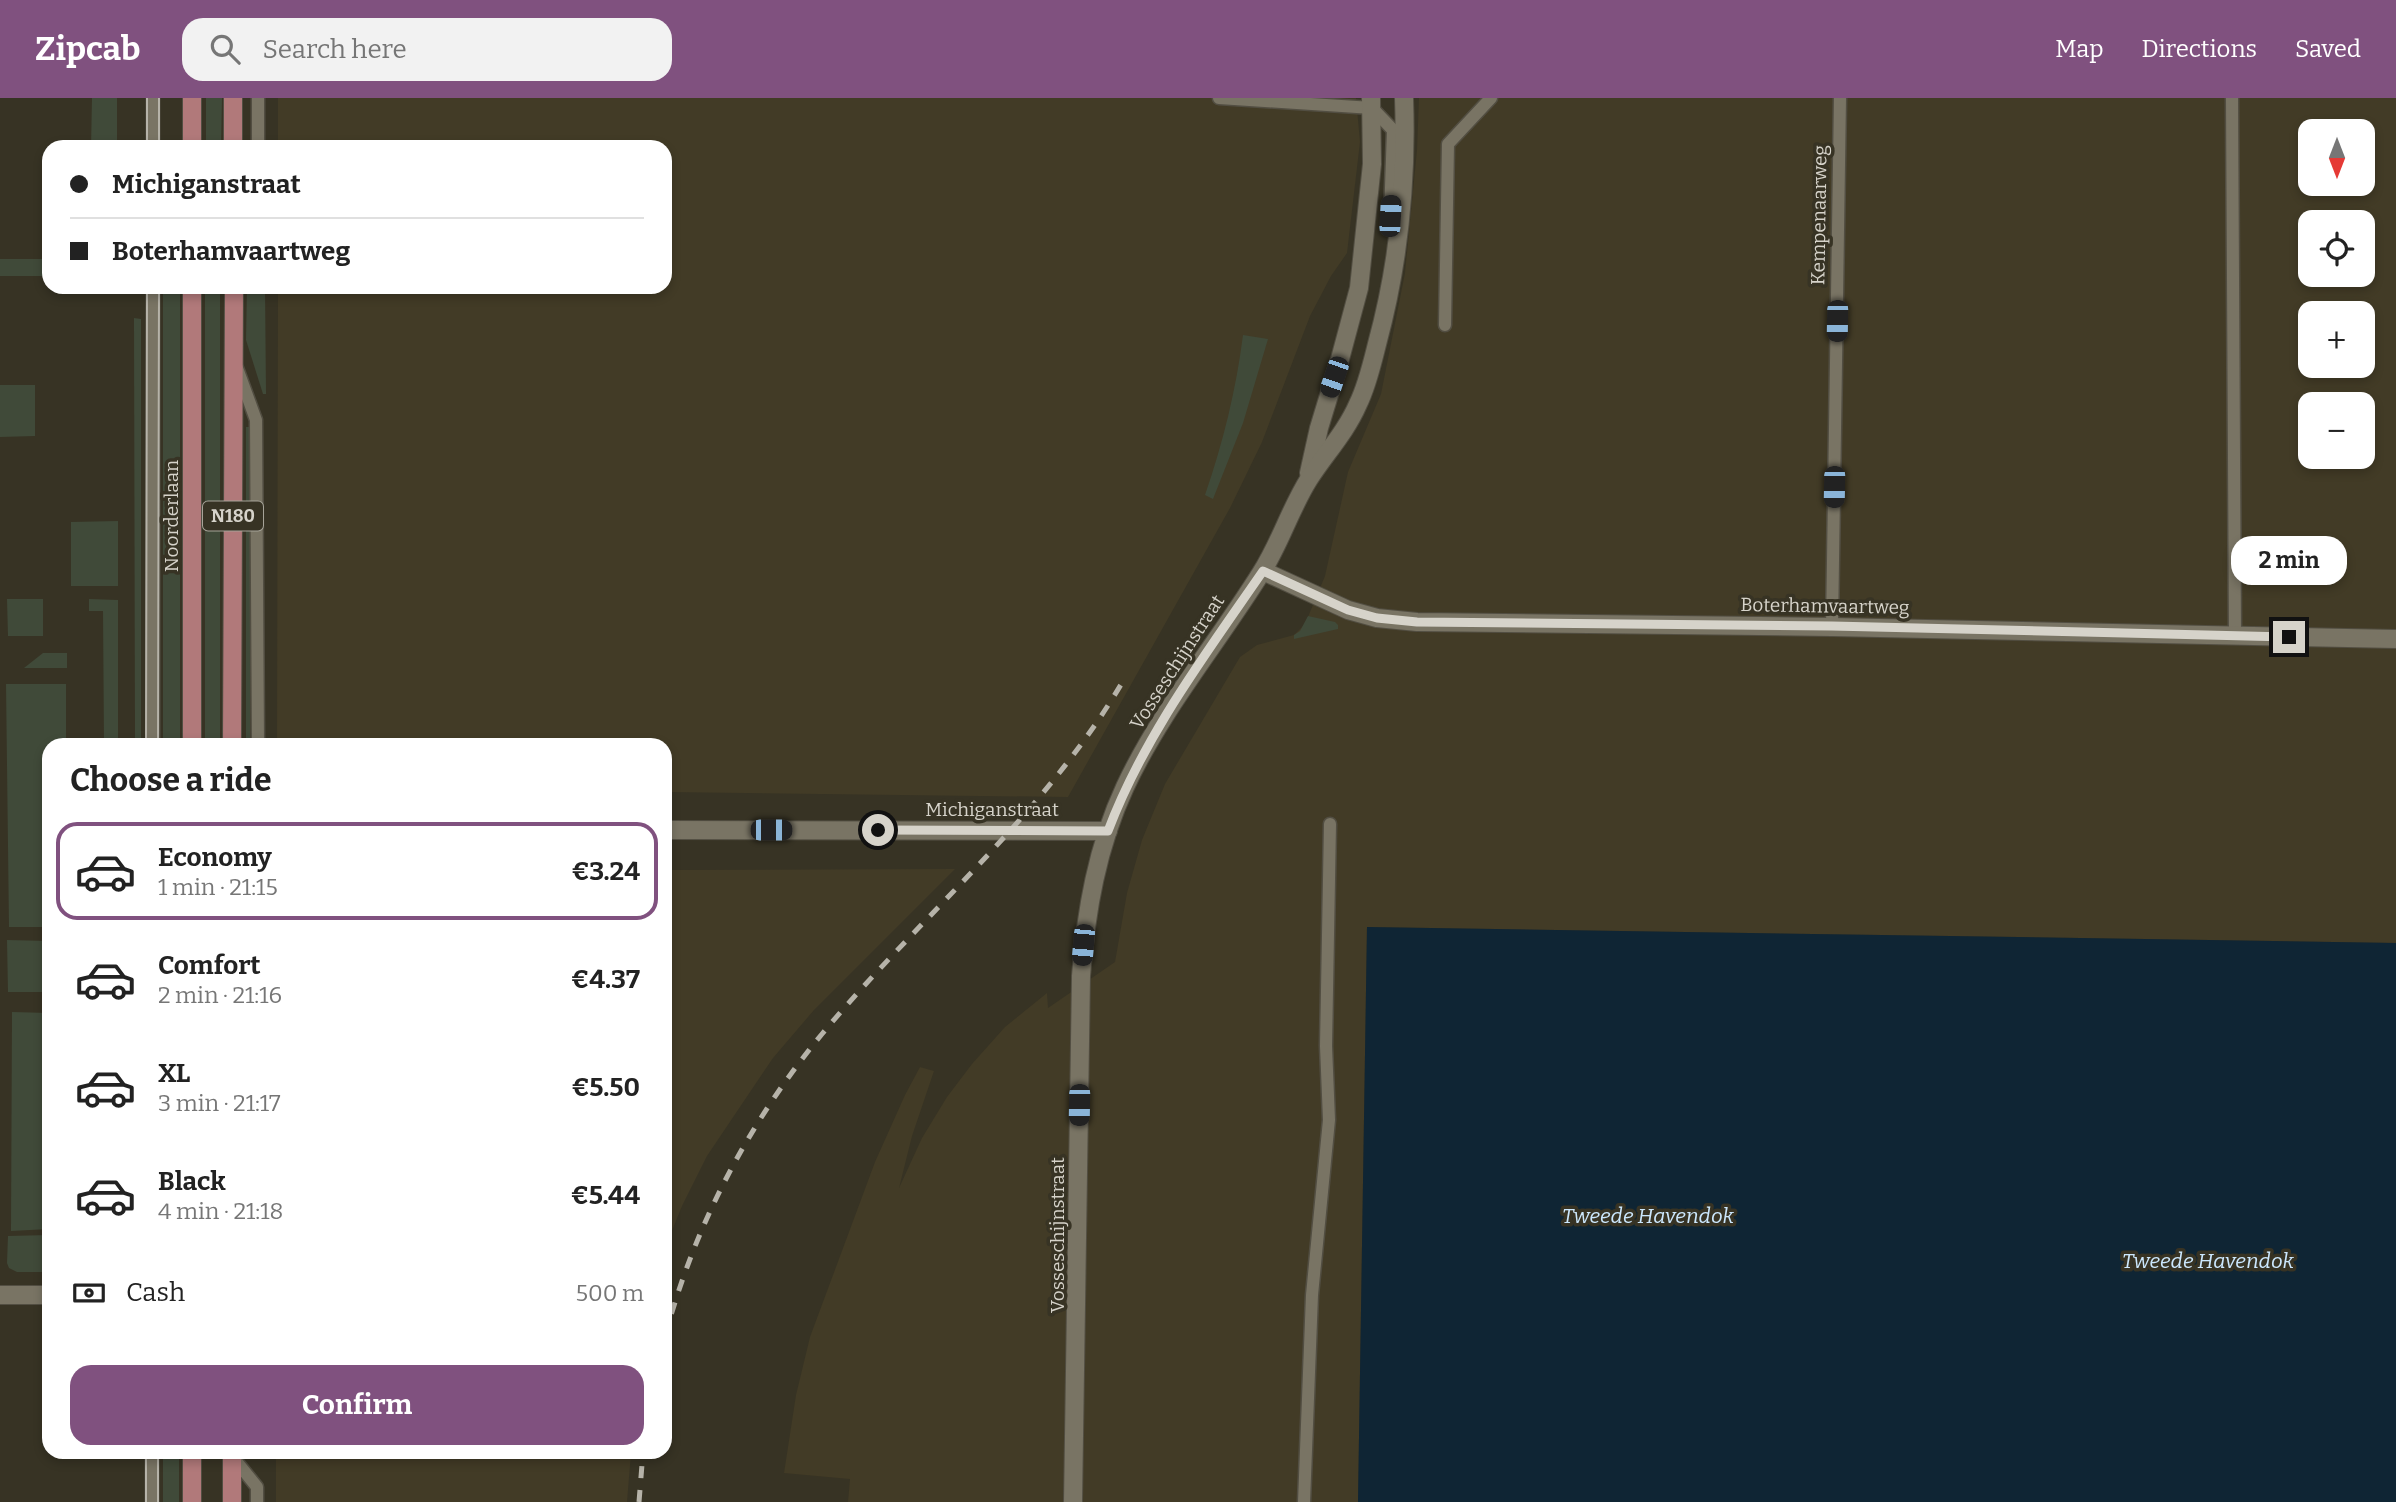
<!DOCTYPE html>
<meta charset="utf-8">
<style>
:root{--surface:#fff;--page:#f2f2f2;--text:#222;--muted:#767676;--line:#e0e0e0;--accent:#80517f}
body{margin:0;font-family:Bitter,serif;background:var(--page);color:var(--text);height:100vh;display:flex;flex-direction:column;font-size:26px;white-space:nowrap}
*{box-sizing:border-box;margin:0}
p{font-size:23px;color:var(--muted)}
.icon{flex:none;width:38px;height:38px;fill:none;stroke:currentColor;stroke-width:2;stroke-linecap:round;stroke-linejoin:round}
.map{position:relative;flex:1;overflow:hidden}
.sheet{position:absolute;left:42px;top:640px;width:630px;height:721px;display:flex;flex-direction:column;background:var(--surface);border-radius:21px;box-shadow:0 4px 10px #0003}
.sheet>*{flex:none}
.top-card{position:absolute;left:42px;top:42px;width:630px;height:154px;border-radius:21px;box-shadow:0 4px 10px #0003;display:grid;align-content:center;height:154px;padding:0 28px;background:var(--surface)}
.needle{width:46px;rotate:180deg}
.controls{position:absolute;left:2298px;top:21px;display:grid;gap:14px}
.controls a{display:grid;place-items:center;width:77px;height:77px;border-radius:14px;background:var(--surface);box-shadow:0 4px 10px #0003;font-size:35px}
.end{position:absolute;width:32px;height:32px;margin:-16px;border:9px solid #d6d3ca;background:#111;box-shadow:0 0 0 4px #111}
.from{border-radius:50%}
.bubble{position:absolute;height:49px;border-radius:21px;background:var(--surface);box-shadow:0 4px 10px #0003;font-size:23px;font-weight:700;line-height:49px;text-align:center}
.car{position:absolute;width:21px;height:42px;margin:-21px -10px;border-radius:9px;box-shadow:0 0 5px 2px #0007;background:linear-gradient(#222 24%,#8ab4d8 0 40%,#222 0 76%,#8ab4d8 0 86%,#222 0)}
.top-card b{display:flex;align-items:center;gap:24px;height:66px;font-size:26px}
.top-card b+b{border-top:2px solid var(--line)}
.top-card i{width:18px;height:18px;background:var(--text)}
ul{padding:0;list-style:none}
li{display:flex;align-items:center;gap:21px;height:98px;margin:0 14px 10px;padding:0 14px;border:4px solid transparent;border-radius:21px}
li div{flex:1}
li b{display:block;font-size:26px}
li em{font-style:normal;font-weight:700}
li.on{border-color:var(--accent)}
li>.icon{width:63px;height:63px;stroke-width:1.5}
h2{padding:0 28px;font-size:32px;line-height:84px}
.pay{display:flex;align-items:center;gap:18px;height:77px;padding:0 28px;font-size:26px}
.pay p{margin-inline-start:auto}
.action{display:flex;gap:14px;margin-top:auto;padding:14px 28px}
.action a{flex:1;height:80px;border-radius:21px;background:var(--accent);color:#fff;font-size:28px;font-weight:700;line-height:80px;text-align:center}
header{display:flex;align-items:center;gap:42px;box-sizing:border-box;height:98px;padding:0 35px;background:var(--accent);color:#fff}
header strong{font-size:33px}
nav{display:flex;gap:38px;margin-inline-start:auto;font-size:24px}
.search{width:490px;height:63px;background:var(--page);display:flex;align-items:center;gap:18px;box-sizing:border-box;padding:0 24px;border-radius:21px;color:var(--muted);font-size:26px}
.map>svg:first-child{display:block}
</style>
<header>
<strong>Zipcab</strong>
<div class="search"><svg class="icon" aria-label="search" viewBox="0 0 24 24"><circle cx="10" cy="10" r="6"/><path d="M15 15l6 6"/></svg>Search here</div>
<nav><a>Map</a><a>Directions</a><a>Saved</a></nav>
</header>
<div class="map">
<svg width="2396" height="1404" viewBox="0 0 2396 1404">
<rect width="100%" height="100%" fill="#373324"/>
<g fill="#423b26" fill-rule="evenodd">
<path d="M278,0H1356L1360,44L1347,155L1331,178L1310,218L1262,344L1230,410L1068,699L665,694V648H277L278,189H665V49H278Z"/>
<path d="M1419,0H2396V845L1367,829L1358,1404H848L850,1381L784,1375L796,1297L810,1239L875,1064L905,997L920,969L934,973L912,1038L899,1090L922,1040L947,999L972,966L1005,929L1047,895L1048,910L1115,864L1127,795L1142,742L1165,686L1240,559L1257,547L1294,537L1305,526L1325,478L1348,374L1381,296L1405,175L1417,52ZM2310,33H2362V86H2310ZM2310,124H2362V177H2310ZM2310,215H2362V268H2310ZM2310,306H2362V359H2310Z"/>
<path d="M955,771L814,912L773,960L707,1058L682,1108L665,1150V772Z"/>
<path d="M276,1355V1354L631,1355L627,1404H276Z"/>
</g>
<g fill="#404a39">
<path d="M92,0H117V49H91Z"/>
<path d="M206,0H222L221,49H206Z"/>
<rect x="0" y="161" width="49" height="17"/>
<path d="M205,189H220V648L205,647Z"/>
<path d="M247,189H265L266,296H263L246,242Z"/>
<path d="M163,196H180V648L163,647Z"/>
<path d="M134,220L141,221V648L135,647Z"/>
<path d="M1243,237L1268,241L1243,325L1213,401L1205,397C1223,345 1236,292 1243,237Z"/>
<path d="M0,287H35V338L0,339Z"/>
<path d="M246,329H251L250,647L246,648Z"/>
<path d="M118,423V488H71V424Z"/>
<path d="M7,501H43V538H8Z"/>
<path d="M89,501L118,502V647H104L103,513H89Z"/>
<path d="M1308,518L1335,524L1338,527V531L1294,541V537L1300,533Z"/>
<path d="M43,555H67V570H24Z"/>
<path d="M6,586H66V647L49,648V829H9Z"/>
<path d="M7,842L49,843V894H8Z"/>
<path d="M12,914L49,915V1131L11,1133Z"/>
<path d="M49,1137V1174H17L9,1170L7,1165L8,1138Z"/>
<rect x="163" y="1355" width="16" height="49"/>
</g>
<path fill="#0f2534" d="M1367,829L2396,845V1404H1358Z"/>
<g fill="none" stroke-linecap="round" stroke-linejoin="round">
<defs>
<g id="service">
<path d="M258,0V49"/>
<path d="M1219,0L1372,10L1393,32L1390,118L1395,137"/>
<path d="M2232,0L2235,538"/>
<path d="M153,49V0"/>
<path d="M1445,227L1448,46L1491,0"/>
<path d="M237,270L256,322L258,648"/>
<path d="M1832,529L1840,0"/>
<path d="M153,648V189"/>
<path d="M232,1358L257,1389V1404"/>
<path d="M152,1404V1354"/>
<path d="M1304,1404L1312,1197L1329,1022L1326,948L1330,726"/>
</g>
<g id="minor">
<path d="M1263,473L1348,512L1377,520L1417,524L1832,529L2396,541"/>
<path d="M665,732L1108,733"/>
<path d="M0,1197H49"/>
</g>
<g id="tertiary">
<path d="M1309,375L1319,330L1340,261L1359,190L1372,66L1371,0"/>
<path d="M1073,1404L1081,878C1086,813 1097,749 1125,689C1161,612 1216,547 1261,475C1280,446 1290,411 1309,381C1325,356 1346,334 1358,306C1367,288 1372,266 1377,246C1399,165 1407,83 1404,0"/>
</g>
<g id="primary">
<path d="M233,0V49"/>
<path d="M192,49V0"/>
<path d="M192,189V648"/>
<path d="M232,648L234,189"/>
<path d="M192,1404V1354"/>
<path d="M232,1404V1354"/>
</g>
</defs>
<use href="#service" stroke="#524e42" stroke-width="15"/>
<use href="#minor" stroke="#524e42" stroke-width="20"/>
<use href="#tertiary" stroke="#524e42" stroke-width="20"/>
<use href="#primary" stroke="#524e42" stroke-width="20"/>
<use href="#service" stroke="#797464" stroke-width="12"/>
<use href="#minor" stroke="#797464" stroke-width="18"/>
<use href="#tertiary" stroke="#797464" stroke-width="18"/>
<use href="#primary" stroke="#b1797a" stroke-width="18"/>
<g stroke="#b6b3a9" stroke-width="2">
<path d="M147,49V0"/>
<path d="M159,49V0"/>
<path d="M146,648L147,189"/>
<path d="M158,648L159,189"/>
<path d="M146,1404V1354"/>
<path d="M158,1404V1354"/>
</g>
<g stroke="#b6b3a9" stroke-width="5" stroke-dasharray="12 12" stroke-linecap="butt">
<path d="M665,1239C694,1128 749,1024 822,936C922,816 1047,715 1126,578"/>
<path d="M639,1404L643,1354"/>
</g>
</g>
<g fill="none" stroke-linecap="round" stroke-linejoin="round">
<path stroke="#d6d3ca" stroke-width="9" d="M878,732L1108,733C1144,638 1205,557 1263,473L1348,512L1377,520L1417,524L1832,528L2289,539"/>
</g>
<g text-anchor="middle" dominant-baseline="central" stroke-width="7" stroke-linejoin="round" paint-order="stroke">
<rect fill="#373324" stroke="#a6a398" stroke-width="2" x="203" y="403.5" width="60" height="29" rx="5"/>
<g font-size="18" font-weight="bold" fill="#d6d3ca">
<text x="233" y="418">N180</text>
</g>
<g font-size="19" fill="#d6d3ca" stroke="#373324">
<text transform="translate(1819 117) rotate(-89)">Kempenaarweg</text>
<text transform="translate(171 418) rotate(-90)">Noorderlaan</text>
<text transform="translate(1825 508) rotate(1)">Boterhamvaartweg</text>
<text transform="translate(1177 564) rotate(-57)">Vosseschijnstraat</text>
<text x="992" y="711">Michiganstraat</text>
<text transform="translate(1057 1137) rotate(-90)">Vosseschijnstraat</text>
</g>
<g font-size="21" font-style="italic" fill="#cce8fe" stroke="#373324">
<text x="1648" y="1118">Tweede Havendok</text>
<text x="2208" y="1163">Tweede Havendok</text>
</g>
</g>
</svg>
<div class="controls">
<a><svg class="needle" viewBox="-14 -14 28 28"><path d="M0-13l5 13h-10z" fill="#e53935"/><path d="M0 13l5-13h-10z" fill="#767676"/></svg></a>
<a><svg class="icon" aria-label="locate" viewBox="0 0 24 24"><circle cx="12" cy="12" r="6"/><path d="M12 2v4M12 18v4M2 12h4M18 12h4"/></svg></a>
<a>+</a>
<a>−</a>
</div>
<i class="end from" style="left:878px;top:732px"></i>
<i class="end" style="left:2289px;top:539px"></i>
<div class="bubble" style="left:2231px;top:438px;width:116px">2 min</div>
<i class="car" style="left:1390px;top:118px;rotate:3deg"></i>
<i class="car" style="left:1837px;top:223px;rotate:181deg"></i>
<i class="car" style="left:1334px;top:279px;rotate:199deg"></i>
<i class="car" style="left:1834px;top:389px;rotate:181deg"></i>
<i class="car" style="left:771px;top:732px;rotate:90deg"></i>
<i class="car" style="left:1083px;top:847px;rotate:185deg"></i>
<i class="car" style="left:1079px;top:1007px;rotate:181deg"></i>
<div class="top-card">
<b><i class="from"></i>Michiganstraat</b>
<b><i></i>Boterhamvaartweg</b>
</div>
<section class="sheet">
<h2>Choose a ride</h2>
<ul>
<li class="on"><svg class="icon" aria-label="car" viewBox="0 0 24 24"><path d="M5 17H2v-5l4-1 3-4h7l3 4 3 1v5h-3M9 17h6M6 11h13"/><circle cx="7" cy="17" r="2"/><circle cx="17" cy="17" r="2"/></svg><div><b>Economy</b><p>1 min · 21:15</p></div><em>€3.24</em></li>
<li><svg class="icon" aria-label="car" viewBox="0 0 24 24"><path d="M5 17H2v-5l4-1 3-4h7l3 4 3 1v5h-3M9 17h6M6 11h13"/><circle cx="7" cy="17" r="2"/><circle cx="17" cy="17" r="2"/></svg><div><b>Comfort</b><p>2 min · 21:16</p></div><em>€4.37</em></li>
<li><svg class="icon" aria-label="car" viewBox="0 0 24 24"><path d="M5 17H2v-5l4-1 3-4h7l3 4 3 1v5h-3M9 17h6M6 11h13"/><circle cx="7" cy="17" r="2"/><circle cx="17" cy="17" r="2"/></svg><div><b>XL</b><p>3 min · 21:17</p></div><em>€5.50</em></li>
<li><svg class="icon" aria-label="car" viewBox="0 0 24 24"><path d="M5 17H2v-5l4-1 3-4h7l3 4 3 1v5h-3M9 17h6M6 11h13"/><circle cx="7" cy="17" r="2"/><circle cx="17" cy="17" r="2"/></svg><div><b>Black</b><p>4 min · 21:18</p></div><em>€5.44</em></li>
</ul>
<div class="pay"><svg class="icon" aria-label="cash" viewBox="0 0 24 24"><path d="M3 7h18v10H3z"/><circle cx="12" cy="12" r="2"/></svg>Cash<p>500 m</p></div>
<div class="action"><a>Confirm</a></div>
</section>
</div>
